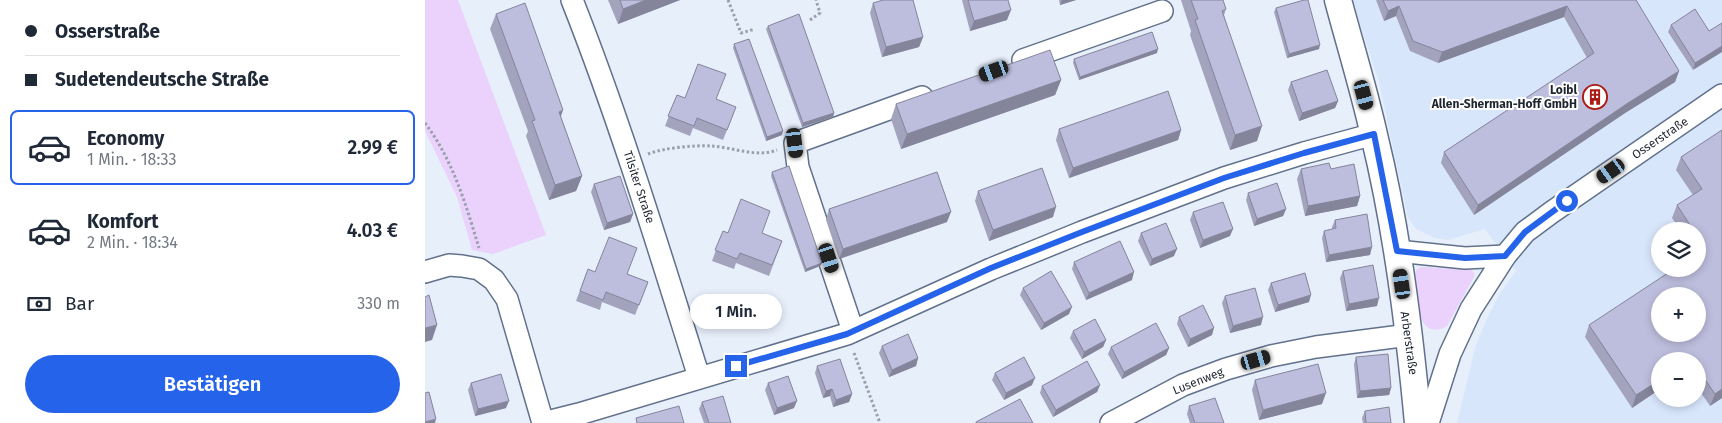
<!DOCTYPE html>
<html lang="de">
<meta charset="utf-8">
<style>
:root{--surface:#fff;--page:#f2f2f3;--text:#1f2937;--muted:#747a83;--line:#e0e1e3;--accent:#2563eb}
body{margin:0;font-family:"Fira Sans",sans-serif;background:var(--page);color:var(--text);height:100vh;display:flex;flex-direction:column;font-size:19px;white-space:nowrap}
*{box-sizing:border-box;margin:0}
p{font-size:16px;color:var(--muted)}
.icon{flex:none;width:28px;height:28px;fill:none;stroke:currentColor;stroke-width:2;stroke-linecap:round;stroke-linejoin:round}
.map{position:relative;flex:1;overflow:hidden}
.panel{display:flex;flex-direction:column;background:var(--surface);width:425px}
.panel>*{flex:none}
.guide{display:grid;align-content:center;height:110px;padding:0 25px;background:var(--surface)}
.controls{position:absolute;left:1226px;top:222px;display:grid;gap:10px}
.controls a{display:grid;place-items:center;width:55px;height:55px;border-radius:50%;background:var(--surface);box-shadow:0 2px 8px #0003;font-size:25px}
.end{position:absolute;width:22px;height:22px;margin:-11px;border:6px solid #2563eb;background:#fff;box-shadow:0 0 0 2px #fff}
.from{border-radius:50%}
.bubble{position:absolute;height:35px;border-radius:18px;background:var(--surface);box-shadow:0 2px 8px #0003;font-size:16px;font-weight:600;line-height:35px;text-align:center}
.car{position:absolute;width:15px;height:30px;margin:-15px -8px;border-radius:6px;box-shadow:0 0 4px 1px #0007;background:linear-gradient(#222 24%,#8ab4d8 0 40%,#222 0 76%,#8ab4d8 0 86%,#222 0)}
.guide b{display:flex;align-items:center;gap:18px;height:48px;font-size:19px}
.guide b+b{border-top:1px solid var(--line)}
.guide i{width:12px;height:12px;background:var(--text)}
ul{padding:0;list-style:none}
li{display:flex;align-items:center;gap:15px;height:75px;margin:0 10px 8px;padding:0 15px;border:2px solid transparent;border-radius:8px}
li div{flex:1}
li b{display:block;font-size:19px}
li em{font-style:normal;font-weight:600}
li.on{border-color:var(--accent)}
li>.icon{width:45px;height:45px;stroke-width:1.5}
.pay{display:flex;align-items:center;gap:12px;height:55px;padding:0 25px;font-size:19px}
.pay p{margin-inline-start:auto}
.button{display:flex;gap:10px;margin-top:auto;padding:10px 25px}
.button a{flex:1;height:58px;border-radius:30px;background:var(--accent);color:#fff;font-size:20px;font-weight:600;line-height:58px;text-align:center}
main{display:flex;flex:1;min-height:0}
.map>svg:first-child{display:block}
</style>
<main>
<section class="panel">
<div class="guide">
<b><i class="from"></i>Osserstraße</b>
<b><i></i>Sudetendeutsche Straße</b>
</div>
<ul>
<li class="on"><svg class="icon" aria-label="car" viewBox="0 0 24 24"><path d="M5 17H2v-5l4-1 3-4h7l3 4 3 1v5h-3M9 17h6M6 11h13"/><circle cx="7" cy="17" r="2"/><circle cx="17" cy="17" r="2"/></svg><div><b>Economy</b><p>1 Min. · 18:33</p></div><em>2.99 €</em></li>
<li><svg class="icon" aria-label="car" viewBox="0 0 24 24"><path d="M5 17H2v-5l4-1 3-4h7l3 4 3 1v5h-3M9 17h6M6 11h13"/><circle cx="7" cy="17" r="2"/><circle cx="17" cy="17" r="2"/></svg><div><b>Komfort</b><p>2 Min. · 18:34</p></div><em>4.03 €</em></li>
</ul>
<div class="pay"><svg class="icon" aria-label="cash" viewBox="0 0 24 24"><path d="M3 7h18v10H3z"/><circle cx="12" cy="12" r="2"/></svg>Bar<p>330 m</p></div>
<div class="button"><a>Bestätigen</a></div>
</section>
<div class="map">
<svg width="1297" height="423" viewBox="0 0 1297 423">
<rect width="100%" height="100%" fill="#e7effb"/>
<path fill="#d8e6fc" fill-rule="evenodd" d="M927,0H1297V423H1032L1050,348L1060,323L1075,293L1091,271L1060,229L1023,240L1010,238L991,229L983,218L954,82ZM1235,231H1272V269H1235ZM1235,296H1272V334H1235ZM1235,361H1272V399H1235Z"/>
<g fill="#ebd2fc">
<path d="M0,0H33L121,235L68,254L47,250L32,197L0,131Z"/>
<path d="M997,267L1047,270L1050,275L1022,326C990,344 992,293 989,274L992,269Z"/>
</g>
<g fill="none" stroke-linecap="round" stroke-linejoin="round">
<defs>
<g id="minor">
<path d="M147,0C196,124 234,250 274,377"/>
<path d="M598,60L737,11"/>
<path d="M972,251L1040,258L1080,256"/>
<path d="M0,272L24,265L37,266L54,269L69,280L82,299L118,423"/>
<path d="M428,331L373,167L370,143L497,97"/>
<path d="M118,423L154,414L422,334L566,269L657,232L799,178L879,153L949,134"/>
<path d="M686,423L758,385L801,369L846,356L891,347L984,335"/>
<path d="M1003,423L1025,354L1046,309L1080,256L1100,232L1127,212L1297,95"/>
</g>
<path id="tertiary" d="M913,0C925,45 939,90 949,135C972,229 984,327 993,423"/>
</defs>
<use href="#minor" stroke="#61718b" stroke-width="24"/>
<use href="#tertiary" stroke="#61718b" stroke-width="29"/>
<g stroke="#98a0ab" stroke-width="3" stroke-dasharray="2.5 2.5" stroke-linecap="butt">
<path d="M303,0L316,33L330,29"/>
<path d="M385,20L395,13L391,0"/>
<path d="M0,123C28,160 41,205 54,248"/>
<path d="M223,154C238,148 269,145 286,146C307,147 332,158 352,150"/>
<path d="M429,353L455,423"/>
</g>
<use href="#minor" stroke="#fff" stroke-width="21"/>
<use href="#tertiary" stroke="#fff" stroke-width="26"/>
</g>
<g fill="#a3a3be">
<path d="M183,0H255L193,24Z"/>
<path d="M537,0H583L582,20L545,31Z"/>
<path d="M634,0H651L635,5Z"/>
<path d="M756,0H798L801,9L799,15L832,141L805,150L765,35L766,31Z"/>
<path d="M951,0H1211L1254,71L1250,82L1200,113L1049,215L1016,163L1019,152L1162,58L1139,17L1013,63L985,51L971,16L959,21Z"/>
<path d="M448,3L498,37L494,47L457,57L445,13Z"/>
<path d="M851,8L894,49L862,58L849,12Z"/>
<path d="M71,14L136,117L157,176L151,191L124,200L101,136L103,131L65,29Z"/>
<path d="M1246,25L1284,31L1268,70L1243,32Z"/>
<path d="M343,26L409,113L408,117L377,127L341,29Z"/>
<path d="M309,44L357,135L341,141L308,48Z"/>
<path d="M732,53L654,80L648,63L649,59Z"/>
<path d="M636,80L630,95L476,149L466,119L471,104Z"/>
<path d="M866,82L913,101L910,108L874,121L863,90Z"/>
<path d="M252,95L260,98L291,99L311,107L298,140L268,128L265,136L240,126Z"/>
<path d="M634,129L756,130L753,140L644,178L631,140Z"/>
<path d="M1297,130V398L1285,406L1272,387V361H1235V389L1207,408L1160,337L1164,325L1272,269V231H1256L1247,218L1252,205L1268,195L1251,170L1256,157Z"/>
<path d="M876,169H906L935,196L932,206L880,216L872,179Z"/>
<path d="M347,172L397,263L395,266L380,272L346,176Z"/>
<path d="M169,184L208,214L205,222L179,230L166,192Z"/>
<path d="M553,191L628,217L564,241L550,201Z"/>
<path d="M823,193L861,209L858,216L829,226L821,200Z"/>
<path d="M404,209L522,222L414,259L401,220Z"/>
<path d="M768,212L805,236L775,248L765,220Z"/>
<path d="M910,220L945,255L901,262L897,238L899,231L907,229V227Z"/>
<path d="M298,231L303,233H337L357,241L344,276L311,263L309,269L287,261Z"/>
<path d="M716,233L749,256L725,266L713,241Z"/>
<path d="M649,262L707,280L661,300L647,269Z"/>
<path d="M163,269L170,272L202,274L223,282L210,315L177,302L175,310L151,301Z"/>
<path d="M918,271L952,306L921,311L915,278Z"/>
<path d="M846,283L884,302L850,312L843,290Z"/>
<path d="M598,288L644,314L616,330L595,295Z"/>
<path d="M800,296L836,325L805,333L797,303Z"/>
<path d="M754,317L787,335L763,347L752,324Z"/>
<path d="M648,331L681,340L678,347L657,359L645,338Z"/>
<path d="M457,346L493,358L491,366L464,377L454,353Z"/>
<path d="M686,347L744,348L741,355L697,379L683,354Z"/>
<path d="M931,357L966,388L964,395L932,398L929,364Z"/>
<path d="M392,366L427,394L424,402L408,407L405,396L398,398L390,373Z"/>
<path d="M570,373L607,385L579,400L567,380Z"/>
<path d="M830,380L897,404L834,420L827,390Z"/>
<path d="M46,383L81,408L50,416L43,390Z"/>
<path d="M343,383L369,408L349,415L340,390Z"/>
<path d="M675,385L672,392L628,417L615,393L617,386Z"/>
<path d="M277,402L306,423H279L274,409Z"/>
<path d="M764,406L799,423H765L762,414Z"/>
<path d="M940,411L966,423H938L937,418Z"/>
</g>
<g fill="#84849b">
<path d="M221,0H255L193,24L198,9Z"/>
<path d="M637,0H651L635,5Z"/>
<path d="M974,6L971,16L959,21L963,11Z"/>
<path d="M1142,6L1139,17L1013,63L1017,52Z"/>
<path d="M586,10L582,20L545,31L549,21Z"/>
<path d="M498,37L494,47L457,57L461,47Z"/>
<path d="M895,45L894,49L862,58L864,54Z"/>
<path d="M1297,46V52L1268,70L1270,63Z"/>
<path d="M733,49L732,53L654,80L655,77Z"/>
<path d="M1254,71L1250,82L1200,113L1049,215L1053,205L1203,103Z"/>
<path d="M636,80L630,95L476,149L482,134Z"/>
<path d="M913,101L910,108L874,121L877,113Z"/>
<path d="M138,110L133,125L134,112Z"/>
<path d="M409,113L408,117L377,127L378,123Z"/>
<path d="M837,126L832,141L805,150L810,135Z"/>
<path d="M756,130L753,140L644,178L648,168Z"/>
<path d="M358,131L357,135L341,141L342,137Z"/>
<path d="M157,176L151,191L124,200L130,185Z"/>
<path d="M935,196L932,206L880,216L883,206Z"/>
<path d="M631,207L628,217L564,241L568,230Z"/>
<path d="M861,209L858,216L829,226L832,219Z"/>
<path d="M526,212L522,222L414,259L418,249Z"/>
<path d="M208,214L205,222L179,230L182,223Z"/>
<path d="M808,229L805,236L775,248L778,240Z"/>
<path d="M947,247L945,255L901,262L904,255Z"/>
<path d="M752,249L749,256L725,266L727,259Z"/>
<path d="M397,263L395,266L380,272L381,269Z"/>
<path d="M709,272L707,280L661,300L664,293Z"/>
<path d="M886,295L884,302L850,312L853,305Z"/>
<path d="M954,298L952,306L921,311L924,304Z"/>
<path d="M647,307L644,314L616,330L619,323Z"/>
<path d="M838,317L836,325L805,333L808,326Z"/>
<path d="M12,325L7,340L0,342V328Z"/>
<path d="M789,328L787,335L763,347L765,339Z"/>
<path d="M681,340L678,347L657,359L659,352Z"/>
<path d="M744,348L741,355L697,379L699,372Z"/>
<path d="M493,358L491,366L464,377L467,370Z"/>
<path d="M610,378L607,385L579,400L581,393Z"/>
<path d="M1235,380V389L1207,408L1211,395Z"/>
<path d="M675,385L672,392L628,417L631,410Z"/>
<path d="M966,388L964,395L932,398L935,391Z"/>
<path d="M407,389L405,396L398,398L401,391Z"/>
<path d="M1297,389V398L1285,406L1290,394Z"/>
<path d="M901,393L897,404L834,420L838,410Z"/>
<path d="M427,394L424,402L408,407L411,400Z"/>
<path d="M84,401L81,408L50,416L53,409Z"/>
<path d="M372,401L369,408L349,415L352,408Z"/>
<path d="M11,419L10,423H0V422Z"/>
</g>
<g fill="#bdbddd" stroke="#84849b" fill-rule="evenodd">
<path d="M195,0H221L198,9Z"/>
<path d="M458,0H488L498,37L461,47L448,3Z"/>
<path d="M543,0H583L586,10L549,21Z"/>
<path d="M766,0H798L801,9L797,11L837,126L810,135L770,20L773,19Z"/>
<path d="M879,0H883L895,45L864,54L851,8Z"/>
<path d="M958,0H1211L1254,71L1203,103L1053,205L1019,152L1169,53L1142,6L1017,52L988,41L974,6L963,11Z"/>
<path d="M100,3L138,110L134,112L157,176L130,185L107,121L110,120L71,14Z"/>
<path d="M1270,9L1284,31L1297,23V46L1270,63L1246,25Z"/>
<path d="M374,14L409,113L378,123L343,26Z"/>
<path d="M727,32L733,49L655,77L649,59Z"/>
<path d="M324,39L358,131L342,137L309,44Z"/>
<path d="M625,50L636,80L482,134L471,104Z"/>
<path d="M273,64L301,74L291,99L311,107L302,130L272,118L269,126L243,116L252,95L260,98Z"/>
<path d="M902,70L913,101L877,113L866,82Z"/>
<path d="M743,91L756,130L648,168L634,129Z"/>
<path d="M1297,130V389L1290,394L1272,368V361H1268L1266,359L1263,361H1235V380L1211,395L1164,325L1249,269H1272V253L1280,248L1272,236V231H1269L1252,205L1277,189L1256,157ZM1235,296H1272V334H1235Z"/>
<path d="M904,163L906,169L929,164L935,196L883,206L876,169Z"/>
<path d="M364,166L397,263L381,269L347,172Z"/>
<path d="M617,168L631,207L568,230L553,191Z"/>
<path d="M512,172L526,212L418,249L404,209Z"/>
<path d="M195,176L208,214L182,223L169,184Z"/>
<path d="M852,183L861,209L832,219L823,193Z"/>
<path d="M316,199L345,211L337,233L357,241L347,265L315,253L312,259L290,250L298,231L303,233Z"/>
<path d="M798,202L808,229L778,240L768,212Z"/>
<path d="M942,214L947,247L904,255L899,231L911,228L910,220Z"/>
<path d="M741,223L752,249L727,259L716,233Z"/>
<path d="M184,237L212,248L202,274L223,282L214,305L181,292L178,300L155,291L163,269L170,272Z"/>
<path d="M695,241L709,272L664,293L649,262Z"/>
<path d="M948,265L954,298L924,304L918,271Z"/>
<path d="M626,271L647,307L619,323L598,288Z"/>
<path d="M880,273L886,295L853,305L846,283Z"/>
<path d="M830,288L838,317L808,326L800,296Z"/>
<path d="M4,295L12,325L0,328V297Z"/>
<path d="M778,305L789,328L765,339L754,317Z"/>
<path d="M670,319L681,340L659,352L648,331Z"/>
<path d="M731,323L744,348L699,372L686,347Z"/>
<path d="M483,334L493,358L467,370L457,346Z"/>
<path d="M963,354L966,388L935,391L931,357Z"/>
<path d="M599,357L610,378L581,393L570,373Z"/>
<path d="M415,359L427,394L411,400L407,389L401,391L392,366Z"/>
<path d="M662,361L675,385L631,410L617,386Z"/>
<path d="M893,364L901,393L838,410L830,380Z"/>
<path d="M76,374L84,401L53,409L46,383Z"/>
<path d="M363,376L372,401L352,408L343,383Z"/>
<path d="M4,392L11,419L0,422V393Z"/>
<path d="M298,396L306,423H284L277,402Z"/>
<path d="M790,398L799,423H770L764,406Z"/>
<path d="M595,399L608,423H551V422Z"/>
<path d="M254,406L259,423H212L211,418Z"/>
<path d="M964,407L966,423H941L940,411Z"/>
</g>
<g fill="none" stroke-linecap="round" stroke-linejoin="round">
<path stroke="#2563eb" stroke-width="6" d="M311,366L422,334L566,268L657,232L799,178L879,153L949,134L972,251L1040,258L1080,256L1100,232L1142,201"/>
</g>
<defs>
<symbol id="building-ring" viewBox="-11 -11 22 22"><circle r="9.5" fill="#fff" stroke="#ab1a13" stroke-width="1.5"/><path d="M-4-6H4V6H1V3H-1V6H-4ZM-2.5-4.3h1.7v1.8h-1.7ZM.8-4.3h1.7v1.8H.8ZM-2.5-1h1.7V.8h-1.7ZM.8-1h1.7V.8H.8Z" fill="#ab1a13"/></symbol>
</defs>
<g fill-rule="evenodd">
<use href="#building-ring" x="1156" y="83" width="28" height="28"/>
</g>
<g text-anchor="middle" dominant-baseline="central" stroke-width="4" stroke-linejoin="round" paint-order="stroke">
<g font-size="12" font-weight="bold" fill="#1e252f" stroke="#fff" text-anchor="end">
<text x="1152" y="90">Loibl<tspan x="1152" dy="14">Allen-Sherman-Hoff GmbH</tspan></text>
</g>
<g font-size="12" fill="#1e252f" stroke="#fff">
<text transform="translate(1235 138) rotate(-34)">Osserstraße</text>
<text transform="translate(214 187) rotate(72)">Tilsiter Straße</text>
<text transform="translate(984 343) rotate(82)">Arberstraße</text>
<text transform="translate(773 381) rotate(-22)">Lusenweg</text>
</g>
</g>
</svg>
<div class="controls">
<a><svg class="icon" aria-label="layers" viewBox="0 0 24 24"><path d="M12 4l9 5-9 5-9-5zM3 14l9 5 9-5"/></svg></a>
<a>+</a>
<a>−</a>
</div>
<i class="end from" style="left:1142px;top:201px"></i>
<i class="end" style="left:311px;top:366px"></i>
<div class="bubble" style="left:265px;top:294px;width:92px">1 Min.</div>
<i class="car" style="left:569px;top:71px;rotate:250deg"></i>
<i class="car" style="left:939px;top:95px;rotate:165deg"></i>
<i class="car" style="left:370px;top:143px;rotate:173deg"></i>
<i class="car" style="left:1186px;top:171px;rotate:235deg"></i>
<i class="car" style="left:404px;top:258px;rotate:162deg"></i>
<i class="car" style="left:977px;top:284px;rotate:352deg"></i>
<i class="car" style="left:831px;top:360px;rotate:74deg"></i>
</div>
</main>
